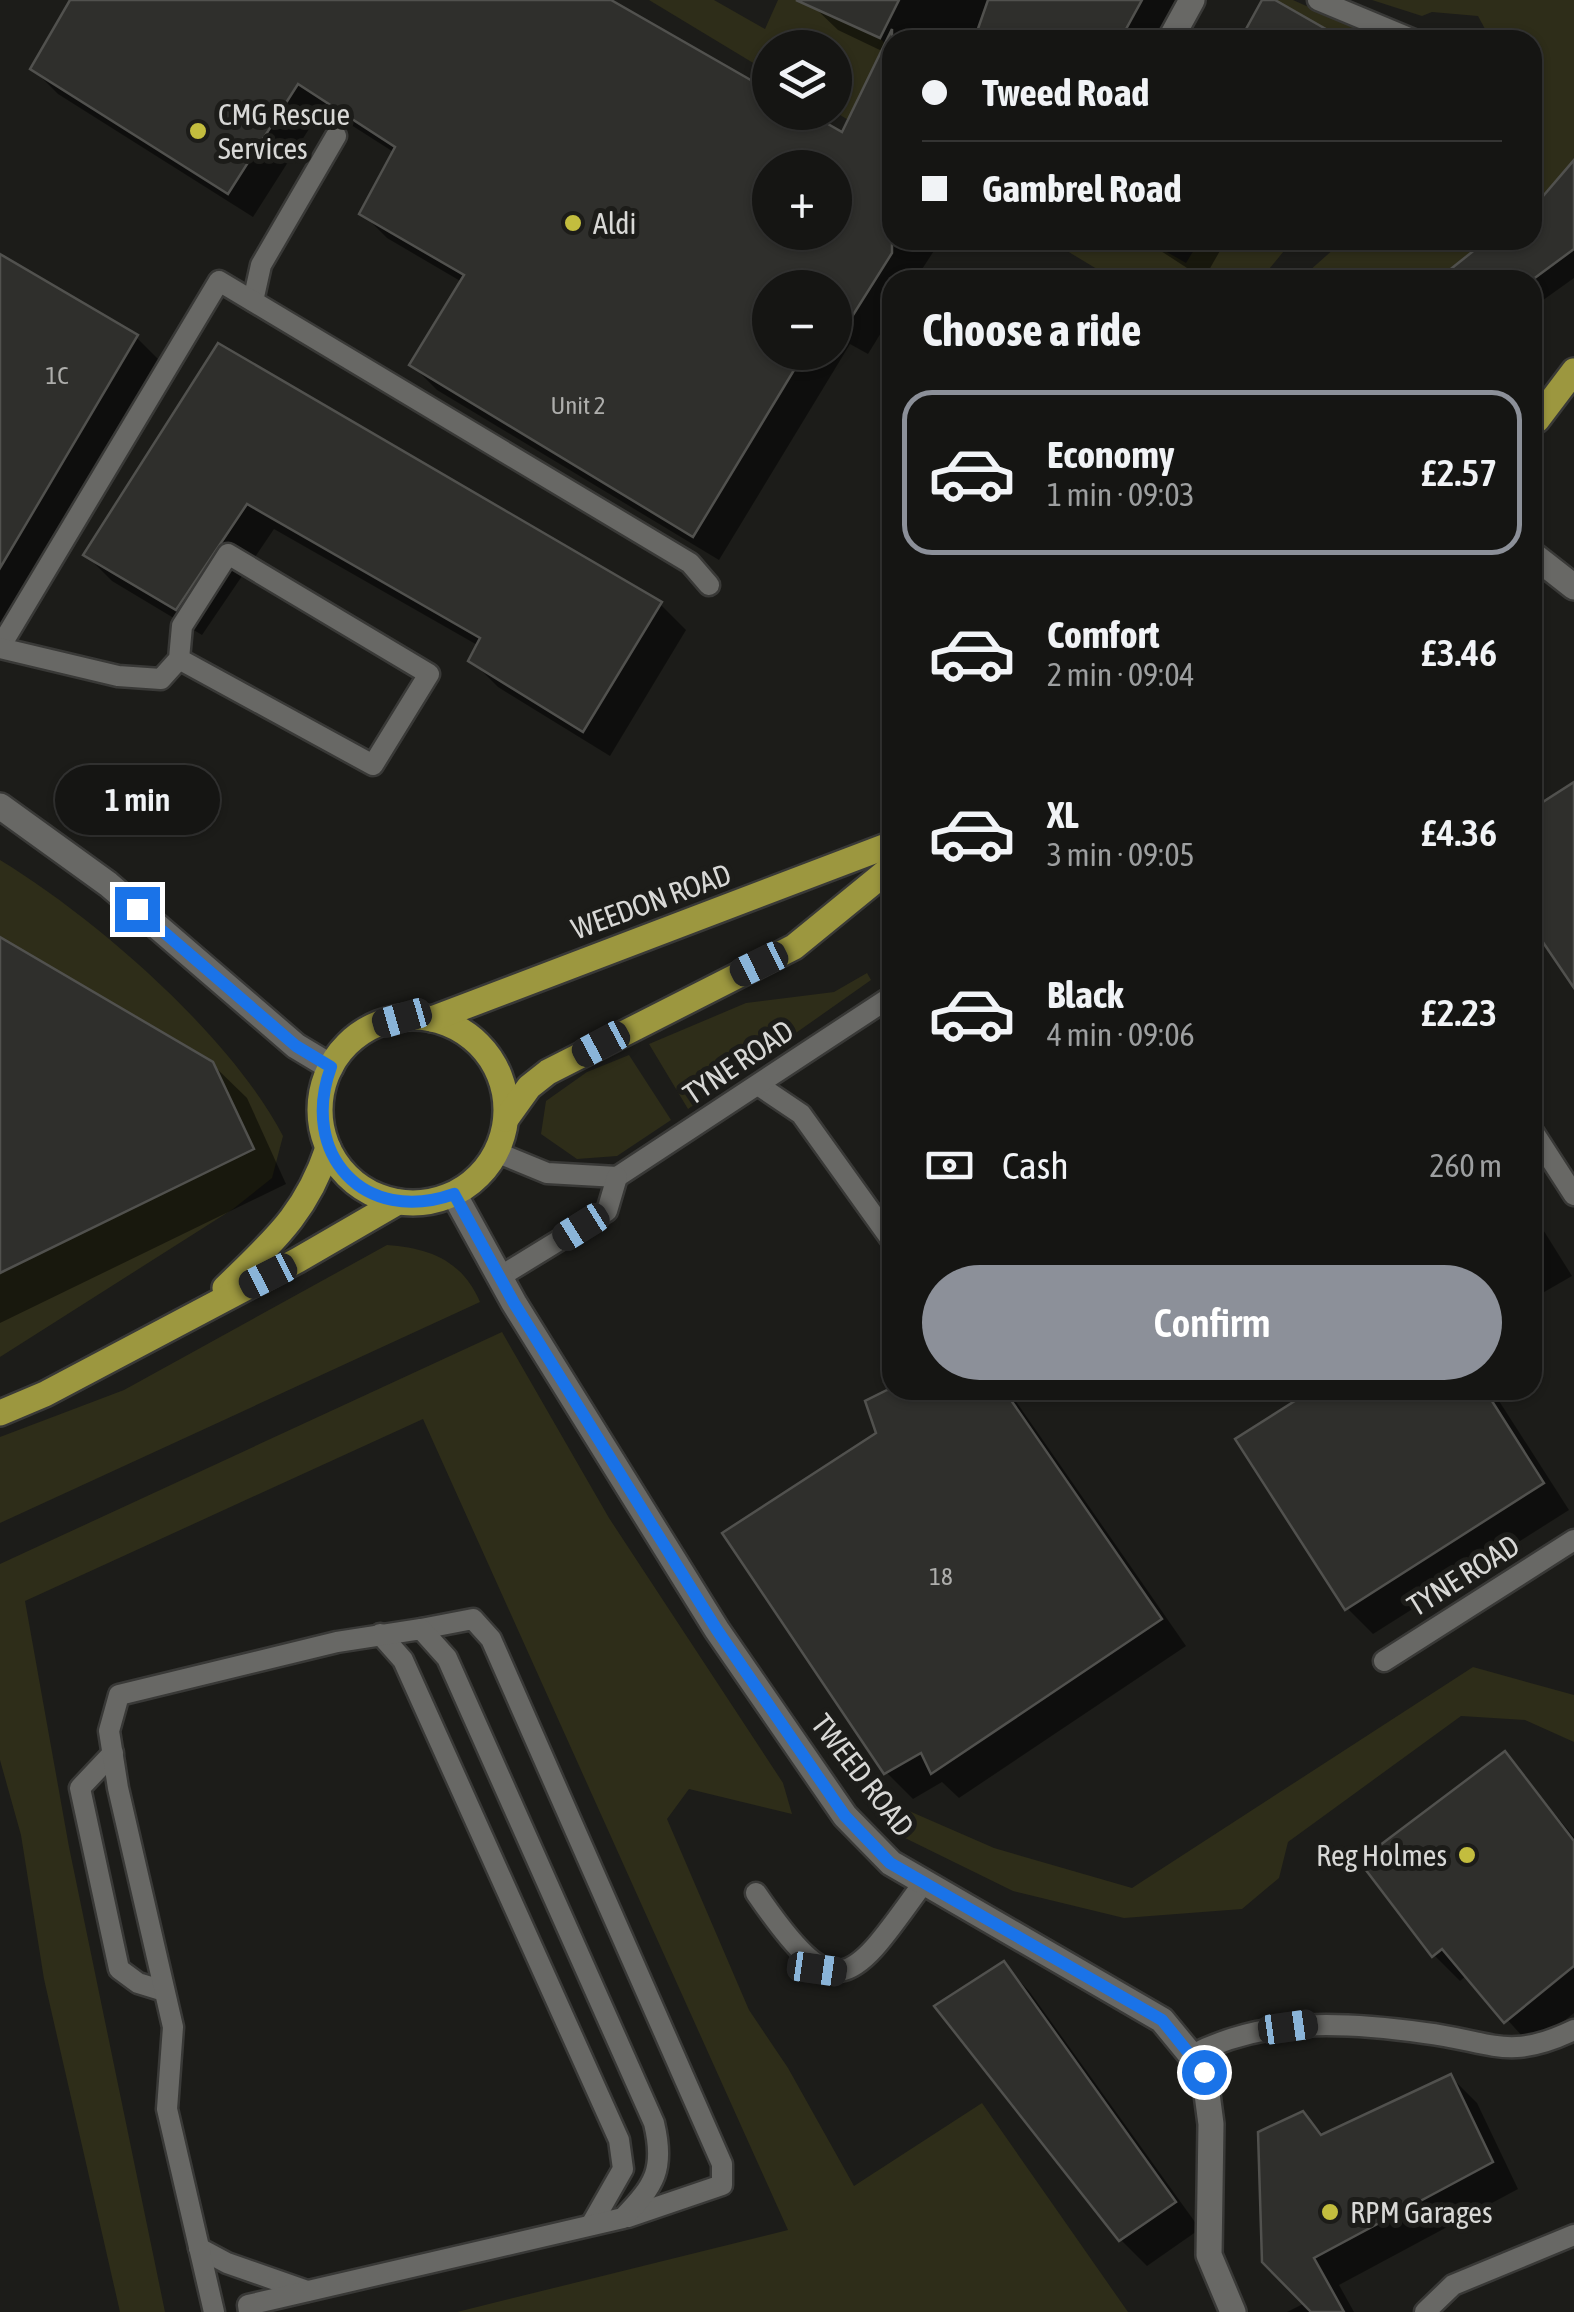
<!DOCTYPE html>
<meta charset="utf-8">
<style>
:root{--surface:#151513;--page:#1e1e1c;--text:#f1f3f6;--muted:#9d9fa0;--line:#343433;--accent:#8c9099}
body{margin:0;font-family:"Asap Condensed",sans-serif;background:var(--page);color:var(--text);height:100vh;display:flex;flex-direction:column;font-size:38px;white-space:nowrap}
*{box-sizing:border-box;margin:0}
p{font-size:32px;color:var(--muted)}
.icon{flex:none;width:55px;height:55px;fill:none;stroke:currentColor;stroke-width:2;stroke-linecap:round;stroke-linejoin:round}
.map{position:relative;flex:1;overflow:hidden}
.sheet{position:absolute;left:882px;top:270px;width:660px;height:1130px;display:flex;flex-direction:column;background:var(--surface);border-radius:30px;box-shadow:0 2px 8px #0004,0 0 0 2px var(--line)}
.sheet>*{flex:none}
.guide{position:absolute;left:882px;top:30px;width:660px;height:220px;border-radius:30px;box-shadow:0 2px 8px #0004,0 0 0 2px var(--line);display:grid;align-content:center;height:220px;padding:0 40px;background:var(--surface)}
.buttons{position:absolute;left:752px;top:30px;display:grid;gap:20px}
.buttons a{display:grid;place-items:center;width:100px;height:100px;border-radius:50%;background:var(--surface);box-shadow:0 2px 8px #0004,0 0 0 2px var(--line);font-size:50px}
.end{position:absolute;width:45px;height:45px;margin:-22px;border:12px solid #1a73e8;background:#fff;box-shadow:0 0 0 5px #fff}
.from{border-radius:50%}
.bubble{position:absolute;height:70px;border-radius:35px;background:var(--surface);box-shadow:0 2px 8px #0004,0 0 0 2px var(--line);font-size:32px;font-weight:600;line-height:70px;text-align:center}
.car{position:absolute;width:30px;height:60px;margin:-30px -15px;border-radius:12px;box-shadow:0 0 8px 2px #0007;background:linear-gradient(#222 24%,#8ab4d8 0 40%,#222 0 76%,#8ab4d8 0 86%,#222 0)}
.guide b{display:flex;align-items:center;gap:35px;height:95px;font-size:38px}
.guide b+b{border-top:2px solid var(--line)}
.guide i{width:25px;height:25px;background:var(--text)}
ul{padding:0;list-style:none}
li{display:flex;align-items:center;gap:30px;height:165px;margin:0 20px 15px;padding:0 20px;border:5px solid transparent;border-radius:30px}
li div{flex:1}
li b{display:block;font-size:38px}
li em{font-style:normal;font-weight:600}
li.selected{border-color:var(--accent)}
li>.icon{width:90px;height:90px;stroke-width:1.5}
h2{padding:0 40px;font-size:45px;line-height:120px}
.pay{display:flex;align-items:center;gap:25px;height:110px;padding:0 40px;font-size:38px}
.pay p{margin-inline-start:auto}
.action{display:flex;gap:20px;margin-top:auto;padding:20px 40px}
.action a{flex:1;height:115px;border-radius:60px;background:var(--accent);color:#fff;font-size:40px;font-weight:600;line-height:115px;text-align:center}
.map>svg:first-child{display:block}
</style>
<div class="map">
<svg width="1574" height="2312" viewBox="0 0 1574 2312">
<rect width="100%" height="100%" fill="#1c1c19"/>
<g fill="#2e2d19">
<path d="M649,0H714L765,29L778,0H813L810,6L880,38L885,44L865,85L892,100V146L835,112V48H770V73Z"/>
<path d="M1275,0H1293L1382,40H1316Z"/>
<path d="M1372,0H1574V160L1540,199L1532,192V40H1491L1478,16L1432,12L1422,16Z"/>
<path d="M1049,240H1146L1186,263L1200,240H1293L1260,280H1115Z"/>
<path d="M1344,240H1487L1438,280H1299Z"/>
<path d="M0,860C97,919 231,1036 283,1136L272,1178L233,1209L0,1357V1273L254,1149L213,1061L0,937Z"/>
<path d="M867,973L871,980L688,1109L649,1044L746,1003L834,992Z"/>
<path d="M629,1055L671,1120L617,1156L577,1159L541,1134L546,1101L587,1072Z"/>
<path d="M387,1245C429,1248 462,1260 480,1302L0,1523V1437L124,1390Z"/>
<path d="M502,1332L609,1518L783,1783L792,1814L689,1789L667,1819L749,2010L788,2068L854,2186L982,2103L1128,2312H457L788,2230L423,1419L25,1601L69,1847L165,2312H120L44,1979L21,1835L0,1760V1564Z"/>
<path d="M1473,1667L1574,1695V1742L1525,1720L1461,1716L1288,1842L1279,1878L1242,1909L1124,1918L1013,1891L905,1838L893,1804L994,1848L1132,1888Z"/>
</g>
<g fill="#0007" fill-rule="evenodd">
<path d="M73,0H606L770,94V112L843,136L884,52L838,30L813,6L816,0H1180L1157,40H892V240H941L915,280H892V315L868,354L850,344L719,560L437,390L412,365L462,282L387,238L362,213L395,153L323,107L253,217L58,94L33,69ZM770,168H835V232H770ZM770,288H835V352H770Z"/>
<path d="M1574,164V278L1532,308V280H1440L1491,240H1532V205Z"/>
<path d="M1144,240H1226L1204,279Z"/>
<path d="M0,257L136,337L162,363L0,638Z"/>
<path d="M219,346L660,604L686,630L610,756L498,687L472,661L479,646L274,529L202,635L112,581L86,555Z"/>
<path d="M0,940L212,1064L247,1098L286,1184L0,1323Z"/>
<path d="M1532,1212L1572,1276L1532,1299Z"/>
<path d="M892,1390H1008L1186,1646L959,1798L942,1782L913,1799L886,1772L879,1434L868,1402Z"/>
<path d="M1308,1390H1492L1569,1510L1373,1634L1347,1608Z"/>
<path d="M1505,1754L1574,1837V2013L1532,2047L1467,1975L1460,1981L1434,1955Z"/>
<path d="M1003,1964L1029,1991L1200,2229L1147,2266L1121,2240Z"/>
<path d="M1451,2077L1477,2103L1518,2189L1339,2285L1354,2312H1287L1305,2303L1303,2114L1325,2136Z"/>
</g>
<g fill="#2f2f2c" stroke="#51514e" stroke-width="2.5" fill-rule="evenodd">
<path d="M70,0H611L770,91V112H807L842,132L892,29V253L843,331L835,326V288H770V352H805L693,537L409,365L464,275L359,214L395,147L298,84L228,194L30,69ZM770,168H835V232H770Z"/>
<path d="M796,0H899L880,38Z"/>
<path d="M988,0H1142L1120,40H974Z"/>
<path d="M1262,0H1275L1345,40H1240Z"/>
<path d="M1574,160V249L1532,280H1437L1487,240H1532V209Z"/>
<path d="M0,254L138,335L0,568Z"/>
<path d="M218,343L662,602L583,732L468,661L480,638L247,504L176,610L83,555Z"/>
<path d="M1574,782V988L1532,926V809Z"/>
<path d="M0,937L213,1062L254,1149L0,1273Z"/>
<path d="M887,1390H1004L1162,1619L931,1774L921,1753L884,1774L722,1533L876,1433L865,1401Z"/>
<path d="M1312,1390H1485L1544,1483L1345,1610L1235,1439Z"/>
<path d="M1505,1751L1574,1841V1966L1504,2023L1442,1949L1432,1957L1359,1861Z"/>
<path d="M1004,1961L1176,2202L1119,2241L934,2006Z"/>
<path d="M1451,2074L1493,2162L1314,2258L1344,2312H1311L1262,2262L1258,2132L1303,2111L1321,2135Z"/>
</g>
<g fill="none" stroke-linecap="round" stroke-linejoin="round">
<defs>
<g id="service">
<path d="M1318,0L1414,40"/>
<path d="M253,301L261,265L336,136"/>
<path d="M0,647L219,281L690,563L709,585"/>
<path d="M0,648L118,676L161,679L179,659L182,626L228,554L429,674L373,765L179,659"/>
<path d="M758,1085L801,1114L892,1241"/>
<path d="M1532,1130L1574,1195"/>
<path d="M496,1152L547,1173L617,1177"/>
<path d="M617,1177L892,996"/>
<path d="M501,1276L607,1211L617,1177"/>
<path d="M421,1629L473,1619L491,1639L722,2164V2185L628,2217"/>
<path d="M380,1634L403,1660L619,2140L623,2169L591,2225"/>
<path d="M1384,1661L1574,1540"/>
<path d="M113,1753L80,1788L119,1969L138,1983L164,1991"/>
<path d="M756,1893C837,2011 850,1985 924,1882"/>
<path d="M1192,2055C1265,2017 1345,2022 1425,2033C1491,2041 1508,2062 1574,2030"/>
<path d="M199,2248L227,2263L307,2291"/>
<path d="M214,2312L167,2109L173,2027L118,1788L109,1731L119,1695L337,1642L421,1629L447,1658L654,2123C665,2169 655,2185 623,2218L248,2305L249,2312"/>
<path d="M1425,2312L1453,2285L1574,2235"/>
</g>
<g id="minor">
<path d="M1170,40L1192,0"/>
<path d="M1532,554L1574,587"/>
<path d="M0,806L108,884L296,1046L331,1067"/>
<path d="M454,1194L514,1303L717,1630L845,1816L891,1863L1162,2020L1204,2071L1211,2124L1209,2255L1233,2312"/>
</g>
<g id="primary">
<path d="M1537,420L1574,371"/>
<circle cx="413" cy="1110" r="93"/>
<path d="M432,1019L892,844"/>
<path d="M506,1119L529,1087L548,1072L794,947L892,867"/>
<path d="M225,1288C273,1241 306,1214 328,1148"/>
<path d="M0,1413L45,1394L298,1260L398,1202"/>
</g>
</defs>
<use href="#service" stroke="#393937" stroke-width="25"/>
<use href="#minor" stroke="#393937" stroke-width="30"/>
<use href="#primary" stroke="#393937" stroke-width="30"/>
<use href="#service" stroke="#686865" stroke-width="20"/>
<use href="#minor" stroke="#686865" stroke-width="25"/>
<use href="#primary" stroke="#9c973f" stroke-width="25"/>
</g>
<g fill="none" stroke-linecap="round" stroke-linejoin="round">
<path stroke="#1a73e8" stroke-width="12" d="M137,909L296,1046L331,1067C299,1154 364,1226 454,1194L514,1303L717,1630L845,1816L890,1863L1162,2020L1204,2072"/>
</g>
<g fill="#c3bd3e" stroke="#1c1c19" stroke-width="4">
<circle cx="198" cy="131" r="10"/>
<circle cx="573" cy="223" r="10"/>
<circle cx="1467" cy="1855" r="10"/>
<circle cx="1330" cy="2212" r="10"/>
</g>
<g text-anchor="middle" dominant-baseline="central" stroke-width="10" stroke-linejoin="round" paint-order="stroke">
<g font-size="25" fill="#aeaeac">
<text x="57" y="375">1C</text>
<text x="578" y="405">Unit 2</text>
<text x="941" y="1576">18</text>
</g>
<g font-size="30" fill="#d8d8d6" stroke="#1c1c19" text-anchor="start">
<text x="218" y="114">CMG Rescue<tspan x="218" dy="34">Services</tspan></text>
<text x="593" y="223">Aldi</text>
<text x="1447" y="1855" text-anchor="end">Reg Holmes</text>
<text x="1350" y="2212">RPM Garages</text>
</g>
<g font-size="30" fill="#d8d8d6" stroke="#1c1c19">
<text transform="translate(651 901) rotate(-20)">WEEDON ROAD</text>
<text transform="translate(738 1062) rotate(-34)">TYNE ROAD</text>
<text transform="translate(1463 1575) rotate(-32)">TYNE ROAD</text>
<text transform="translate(863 1775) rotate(52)">TWEED ROAD</text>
</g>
</g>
</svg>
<div class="buttons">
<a><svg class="icon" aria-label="layers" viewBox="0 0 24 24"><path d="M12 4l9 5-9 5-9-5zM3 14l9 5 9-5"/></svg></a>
<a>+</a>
<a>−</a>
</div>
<i class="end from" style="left:1204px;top:2072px"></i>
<i class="end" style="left:137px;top:909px"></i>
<div class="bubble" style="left:55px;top:765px;width:165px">1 min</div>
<i class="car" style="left:759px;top:964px;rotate:244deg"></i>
<i class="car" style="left:402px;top:1018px;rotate:254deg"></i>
<i class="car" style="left:601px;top:1044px;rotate:242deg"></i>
<i class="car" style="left:581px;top:1227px;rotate:238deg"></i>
<i class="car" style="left:268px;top:1276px;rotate:243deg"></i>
<i class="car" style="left:817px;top:1969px;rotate:98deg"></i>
<i class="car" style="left:1288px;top:2027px;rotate:82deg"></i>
<div class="guide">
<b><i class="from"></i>Tweed Road</b>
<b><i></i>Gambrel Road</b>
</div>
<section class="sheet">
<h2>Choose a ride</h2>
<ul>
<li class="selected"><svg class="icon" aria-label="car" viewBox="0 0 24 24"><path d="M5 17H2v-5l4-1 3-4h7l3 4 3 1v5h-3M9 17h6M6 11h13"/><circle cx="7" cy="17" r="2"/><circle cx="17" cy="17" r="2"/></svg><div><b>Economy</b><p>1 min · 09:03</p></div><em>£2.57</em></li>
<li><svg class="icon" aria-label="car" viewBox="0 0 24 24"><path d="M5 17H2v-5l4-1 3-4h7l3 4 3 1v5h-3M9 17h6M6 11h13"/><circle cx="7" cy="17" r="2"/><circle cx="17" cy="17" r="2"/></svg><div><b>Comfort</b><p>2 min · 09:04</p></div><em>£3.46</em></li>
<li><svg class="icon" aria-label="car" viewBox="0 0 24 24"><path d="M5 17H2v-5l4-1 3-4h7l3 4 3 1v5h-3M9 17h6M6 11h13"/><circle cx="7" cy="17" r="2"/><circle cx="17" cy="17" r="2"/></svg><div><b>XL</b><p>3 min · 09:05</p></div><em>£4.36</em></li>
<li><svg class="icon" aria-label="car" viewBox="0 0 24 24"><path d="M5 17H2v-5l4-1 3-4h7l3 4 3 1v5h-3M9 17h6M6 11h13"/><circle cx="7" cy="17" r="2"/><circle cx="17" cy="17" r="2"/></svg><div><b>Black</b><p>4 min · 09:06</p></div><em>£2.23</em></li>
</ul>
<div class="pay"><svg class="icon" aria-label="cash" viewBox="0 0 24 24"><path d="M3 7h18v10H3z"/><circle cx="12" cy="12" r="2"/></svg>Cash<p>260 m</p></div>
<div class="action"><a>Confirm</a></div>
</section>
</div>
